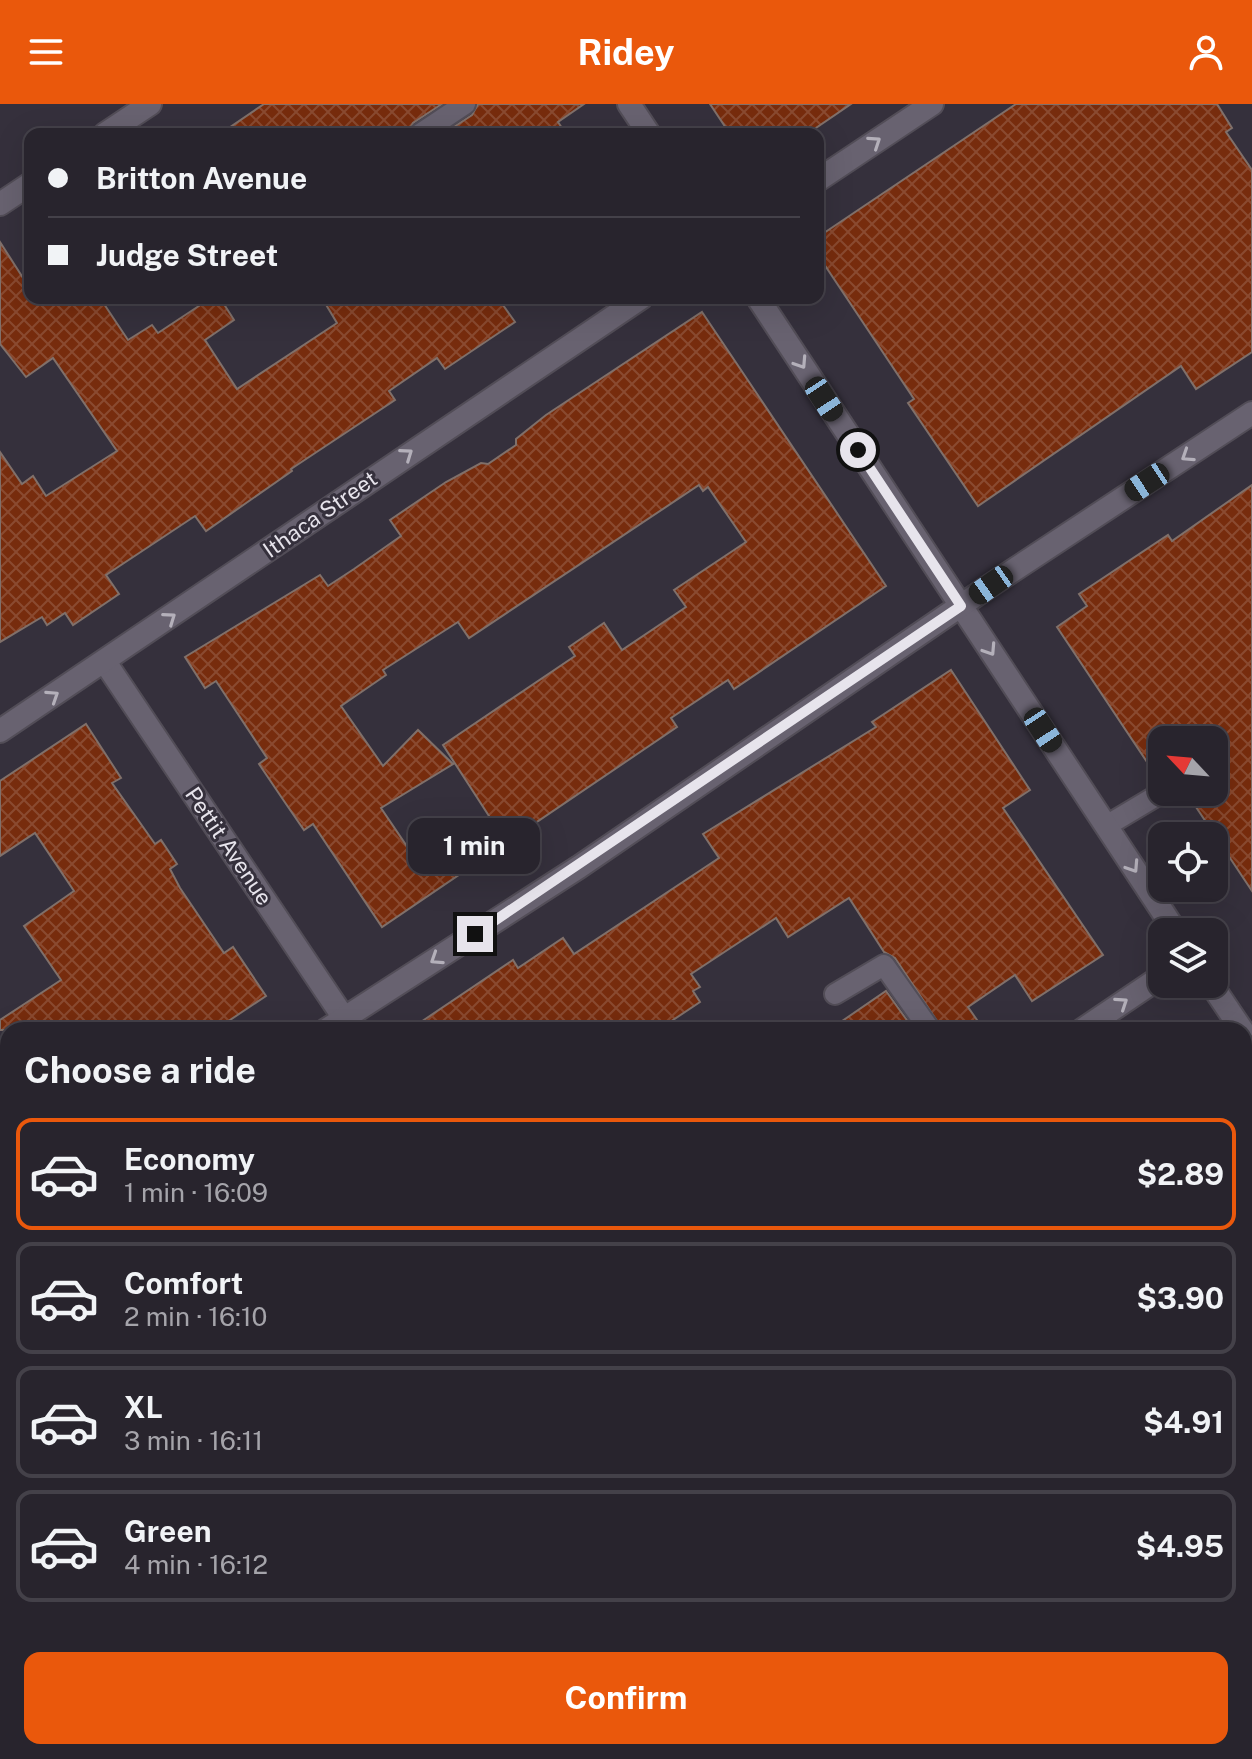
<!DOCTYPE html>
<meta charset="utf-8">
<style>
:root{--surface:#28242d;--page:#343039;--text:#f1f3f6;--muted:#a5a4aa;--line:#444149;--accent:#ea580c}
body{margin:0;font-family:"Public Sans",sans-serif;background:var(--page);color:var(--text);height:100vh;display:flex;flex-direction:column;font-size:30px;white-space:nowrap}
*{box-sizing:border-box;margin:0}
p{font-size:26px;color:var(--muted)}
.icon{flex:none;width:44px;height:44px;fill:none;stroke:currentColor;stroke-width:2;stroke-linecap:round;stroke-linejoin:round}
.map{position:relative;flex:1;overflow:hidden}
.details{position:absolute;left:0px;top:918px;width:1252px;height:738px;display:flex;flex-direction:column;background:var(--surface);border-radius:24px 24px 0 0;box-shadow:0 8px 32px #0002,0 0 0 2px var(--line)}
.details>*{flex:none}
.guide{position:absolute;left:24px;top:24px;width:800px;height:176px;border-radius:16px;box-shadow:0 8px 32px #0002,0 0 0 2px var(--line);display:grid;align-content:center;height:176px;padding:0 24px;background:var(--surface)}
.needle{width:52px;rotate:296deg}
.fabs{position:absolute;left:1148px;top:622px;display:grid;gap:16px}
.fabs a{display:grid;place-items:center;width:80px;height:80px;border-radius:16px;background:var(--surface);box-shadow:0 8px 32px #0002,0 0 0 2px var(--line);font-size:40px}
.end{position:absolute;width:36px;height:36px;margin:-18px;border:10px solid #e7e4ec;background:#111;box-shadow:0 0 0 4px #111}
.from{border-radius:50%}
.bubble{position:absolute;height:56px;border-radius:16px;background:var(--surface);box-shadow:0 8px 32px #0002,0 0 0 2px var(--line);font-size:26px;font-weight:700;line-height:56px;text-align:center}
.car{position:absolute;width:24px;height:48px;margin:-24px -12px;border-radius:10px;box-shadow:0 0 6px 2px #0007;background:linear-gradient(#222 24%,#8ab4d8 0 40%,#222 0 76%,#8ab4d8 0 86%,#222 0)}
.guide b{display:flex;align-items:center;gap:28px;height:76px;font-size:30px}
.guide b+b{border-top:2px solid var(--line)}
.guide i{width:20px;height:20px;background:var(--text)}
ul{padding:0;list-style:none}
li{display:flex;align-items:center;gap:24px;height:112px;margin:0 16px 12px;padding:0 8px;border:4px solid var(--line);border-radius:16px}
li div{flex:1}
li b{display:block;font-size:30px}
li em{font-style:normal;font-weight:700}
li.selected{border-color:var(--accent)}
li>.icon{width:72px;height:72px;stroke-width:1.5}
h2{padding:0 24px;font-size:36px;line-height:96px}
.cta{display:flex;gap:16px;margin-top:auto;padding:16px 24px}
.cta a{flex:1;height:92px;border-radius:16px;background:var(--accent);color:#fff;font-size:32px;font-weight:700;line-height:92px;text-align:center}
header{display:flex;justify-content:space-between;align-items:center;height:104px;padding:0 24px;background:var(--accent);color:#fff;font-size:36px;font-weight:700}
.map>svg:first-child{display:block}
</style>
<header><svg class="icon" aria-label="menu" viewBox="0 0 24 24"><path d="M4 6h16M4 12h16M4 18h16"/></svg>Ridey<svg class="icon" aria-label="person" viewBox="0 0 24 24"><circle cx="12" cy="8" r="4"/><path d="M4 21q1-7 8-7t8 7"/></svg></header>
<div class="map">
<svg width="1252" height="1655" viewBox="0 0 1252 1655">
<defs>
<pattern id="building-cross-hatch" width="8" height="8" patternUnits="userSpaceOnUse" patternTransform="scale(2)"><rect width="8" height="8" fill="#772c0d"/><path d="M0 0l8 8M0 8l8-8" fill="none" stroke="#8a4a30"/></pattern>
</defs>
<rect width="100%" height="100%" fill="#35303c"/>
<g fill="url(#building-cross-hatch)" stroke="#80706a" stroke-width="2" fill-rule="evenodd">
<path d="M264,0H442L413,19L407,30H220Z"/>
<path d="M478,0H584L558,18L566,30H443L472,11Z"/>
<path d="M710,0H851L807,30H730Z"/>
<path d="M1016,0H1217L1232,24L1226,28L1252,66V248L1196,285L1181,262L978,402L908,299L914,295L818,151V133Z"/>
<path d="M0,138L25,177L30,175V194H100L128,236L152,221L158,229L211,194H220L234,216L205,236L237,285L337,219L322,194H498L515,218L445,265L437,254L389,287L395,296L291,365L292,367L206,427L195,412L106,471L119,490L73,521L65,509L47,521L42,513L0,538V348L22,380L33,372L46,392L117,347L53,254L26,273L0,240Z"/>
<path d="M702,208L886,482L734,585L728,576L671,614L677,623L382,823L313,720L304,726L284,697L259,660L267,654L216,577L205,584L185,553L320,471L328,482L354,465L401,432L390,416L446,378L481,359L488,360L516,341V335L546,311ZM699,381L703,387L708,383L746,438L674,486L686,503L622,546L604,519L569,543L575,552L443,641L489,712L419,760L381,704L453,660L418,626L383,662L341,602L386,571L383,566L458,518L469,534Z"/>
<path d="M1252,381V787L1186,688H1214V636H1162V675L1159,676L1057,523L1087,502L1079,490L1168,431L1172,437Z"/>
<path d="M951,566L1030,686L1003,704L1103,851L1032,897L1015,871L968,903L977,916L961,926H943L895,854L884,848L849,794L788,833L776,814L691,870L700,883L693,887L700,898L658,926H409L513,856L518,864L563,834L574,850L719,754L703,730L876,623L872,618Z"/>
<path d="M86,620L121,674L112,679L155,740L161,736L177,760L170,765L180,784L224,849L233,843L266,892L215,926H0V916L61,876L24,822L74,787L35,729L0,752V677Z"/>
<path d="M886,887L914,926H829Z"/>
</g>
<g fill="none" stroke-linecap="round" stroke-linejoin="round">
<defs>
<g id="service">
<path d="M420,30L465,0"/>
<path d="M1106,722L1163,688"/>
<path d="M835,890L884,861L930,926"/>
</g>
<g id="minor">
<path d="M629,0L649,30"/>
<path d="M105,30L150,0"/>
<path d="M818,76L932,0"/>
<path d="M0,100L30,80"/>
<path d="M758,194L1176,828"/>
<path d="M105,558L352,926"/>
<path d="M0,627L641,194"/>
<path d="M1211,880L1242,926"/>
<path d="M326,926L579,763L991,481L1252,309"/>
<path d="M1082,926L1162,872"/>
<path d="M0,1143L8,1138"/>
<path d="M1244,1331L1252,1326"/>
<path d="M833,1648L837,1655"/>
<path d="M759,1655L770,1648"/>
</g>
<g id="tertiary">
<path d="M0,1620L8,1631"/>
<path d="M21,1648L26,1655"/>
</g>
</defs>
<use href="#service" stroke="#524d57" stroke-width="24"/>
<use href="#minor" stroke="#524d57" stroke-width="26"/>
<use href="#tertiary" stroke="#524d57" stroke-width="26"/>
<use href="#service" stroke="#686270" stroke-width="20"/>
<use href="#minor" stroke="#686270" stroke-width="22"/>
<use href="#tertiary" stroke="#686270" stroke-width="22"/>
</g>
<defs><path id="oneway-chevron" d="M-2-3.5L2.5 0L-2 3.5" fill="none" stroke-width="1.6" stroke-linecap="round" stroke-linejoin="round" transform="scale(2)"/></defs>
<g stroke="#b4b0ba">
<use href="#oneway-chevron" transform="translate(875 38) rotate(-34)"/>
<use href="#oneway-chevron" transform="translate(801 259) rotate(57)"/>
<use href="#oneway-chevron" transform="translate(407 350) rotate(-35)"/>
<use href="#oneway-chevron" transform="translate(1187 352) rotate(147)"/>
<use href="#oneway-chevron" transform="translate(170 514) rotate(-35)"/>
<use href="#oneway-chevron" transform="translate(990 546) rotate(57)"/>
<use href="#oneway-chevron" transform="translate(53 592) rotate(-33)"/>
<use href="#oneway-chevron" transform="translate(1133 763) rotate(57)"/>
<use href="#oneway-chevron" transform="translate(436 855) rotate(147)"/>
<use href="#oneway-chevron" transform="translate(1122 899) rotate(-34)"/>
</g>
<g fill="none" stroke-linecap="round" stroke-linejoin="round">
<path stroke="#e7e4ec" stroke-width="10" d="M475,830L961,502L858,346"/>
</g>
<g text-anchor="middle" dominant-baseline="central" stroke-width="6" stroke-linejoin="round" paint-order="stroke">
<g font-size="22" fill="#e7e4ec" stroke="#35303c">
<text transform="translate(320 410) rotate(-35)">Ithaca Street</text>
<text transform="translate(229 742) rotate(56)">Pettit Avenue</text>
</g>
</g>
</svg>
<div class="fabs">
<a><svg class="needle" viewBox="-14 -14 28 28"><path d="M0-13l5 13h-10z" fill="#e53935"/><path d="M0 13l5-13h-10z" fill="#a5a4aa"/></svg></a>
<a><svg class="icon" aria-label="locate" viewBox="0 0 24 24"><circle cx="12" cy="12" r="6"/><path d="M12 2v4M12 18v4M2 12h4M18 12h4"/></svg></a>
<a><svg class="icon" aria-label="layers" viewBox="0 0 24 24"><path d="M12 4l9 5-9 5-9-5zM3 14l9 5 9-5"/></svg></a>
</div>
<i class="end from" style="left:858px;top:346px"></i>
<i class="end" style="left:475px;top:830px"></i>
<div class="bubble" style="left:408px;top:714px;width:132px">1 min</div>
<i class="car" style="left:824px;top:295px;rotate:147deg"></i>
<i class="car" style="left:1147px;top:378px;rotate:237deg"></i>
<i class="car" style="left:991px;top:481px;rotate:235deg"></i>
<i class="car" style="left:1043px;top:626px;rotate:147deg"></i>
<div class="guide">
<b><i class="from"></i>Britton Avenue</b>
<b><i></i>Judge Street</b>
</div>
<section class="details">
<h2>Choose a ride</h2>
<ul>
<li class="selected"><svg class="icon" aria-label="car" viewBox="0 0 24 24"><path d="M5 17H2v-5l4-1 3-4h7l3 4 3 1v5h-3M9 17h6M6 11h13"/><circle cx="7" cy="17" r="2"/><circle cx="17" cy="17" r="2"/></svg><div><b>Economy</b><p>1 min · 16:09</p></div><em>$2.89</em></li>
<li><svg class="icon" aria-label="car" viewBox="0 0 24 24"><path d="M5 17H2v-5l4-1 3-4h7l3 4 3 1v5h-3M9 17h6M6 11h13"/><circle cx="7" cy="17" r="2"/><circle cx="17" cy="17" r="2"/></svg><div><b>Comfort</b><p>2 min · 16:10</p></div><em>$3.90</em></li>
<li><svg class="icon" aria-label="car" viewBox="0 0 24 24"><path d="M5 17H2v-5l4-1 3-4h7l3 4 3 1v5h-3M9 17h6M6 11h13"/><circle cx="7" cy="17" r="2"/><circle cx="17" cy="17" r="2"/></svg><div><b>XL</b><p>3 min · 16:11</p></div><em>$4.91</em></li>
<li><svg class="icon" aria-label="car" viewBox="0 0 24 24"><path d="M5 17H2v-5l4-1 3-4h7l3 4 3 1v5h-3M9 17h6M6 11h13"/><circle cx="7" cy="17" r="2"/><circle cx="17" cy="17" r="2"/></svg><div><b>Green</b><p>4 min · 16:12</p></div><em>$4.95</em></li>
</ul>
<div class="cta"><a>Confirm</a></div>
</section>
</div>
